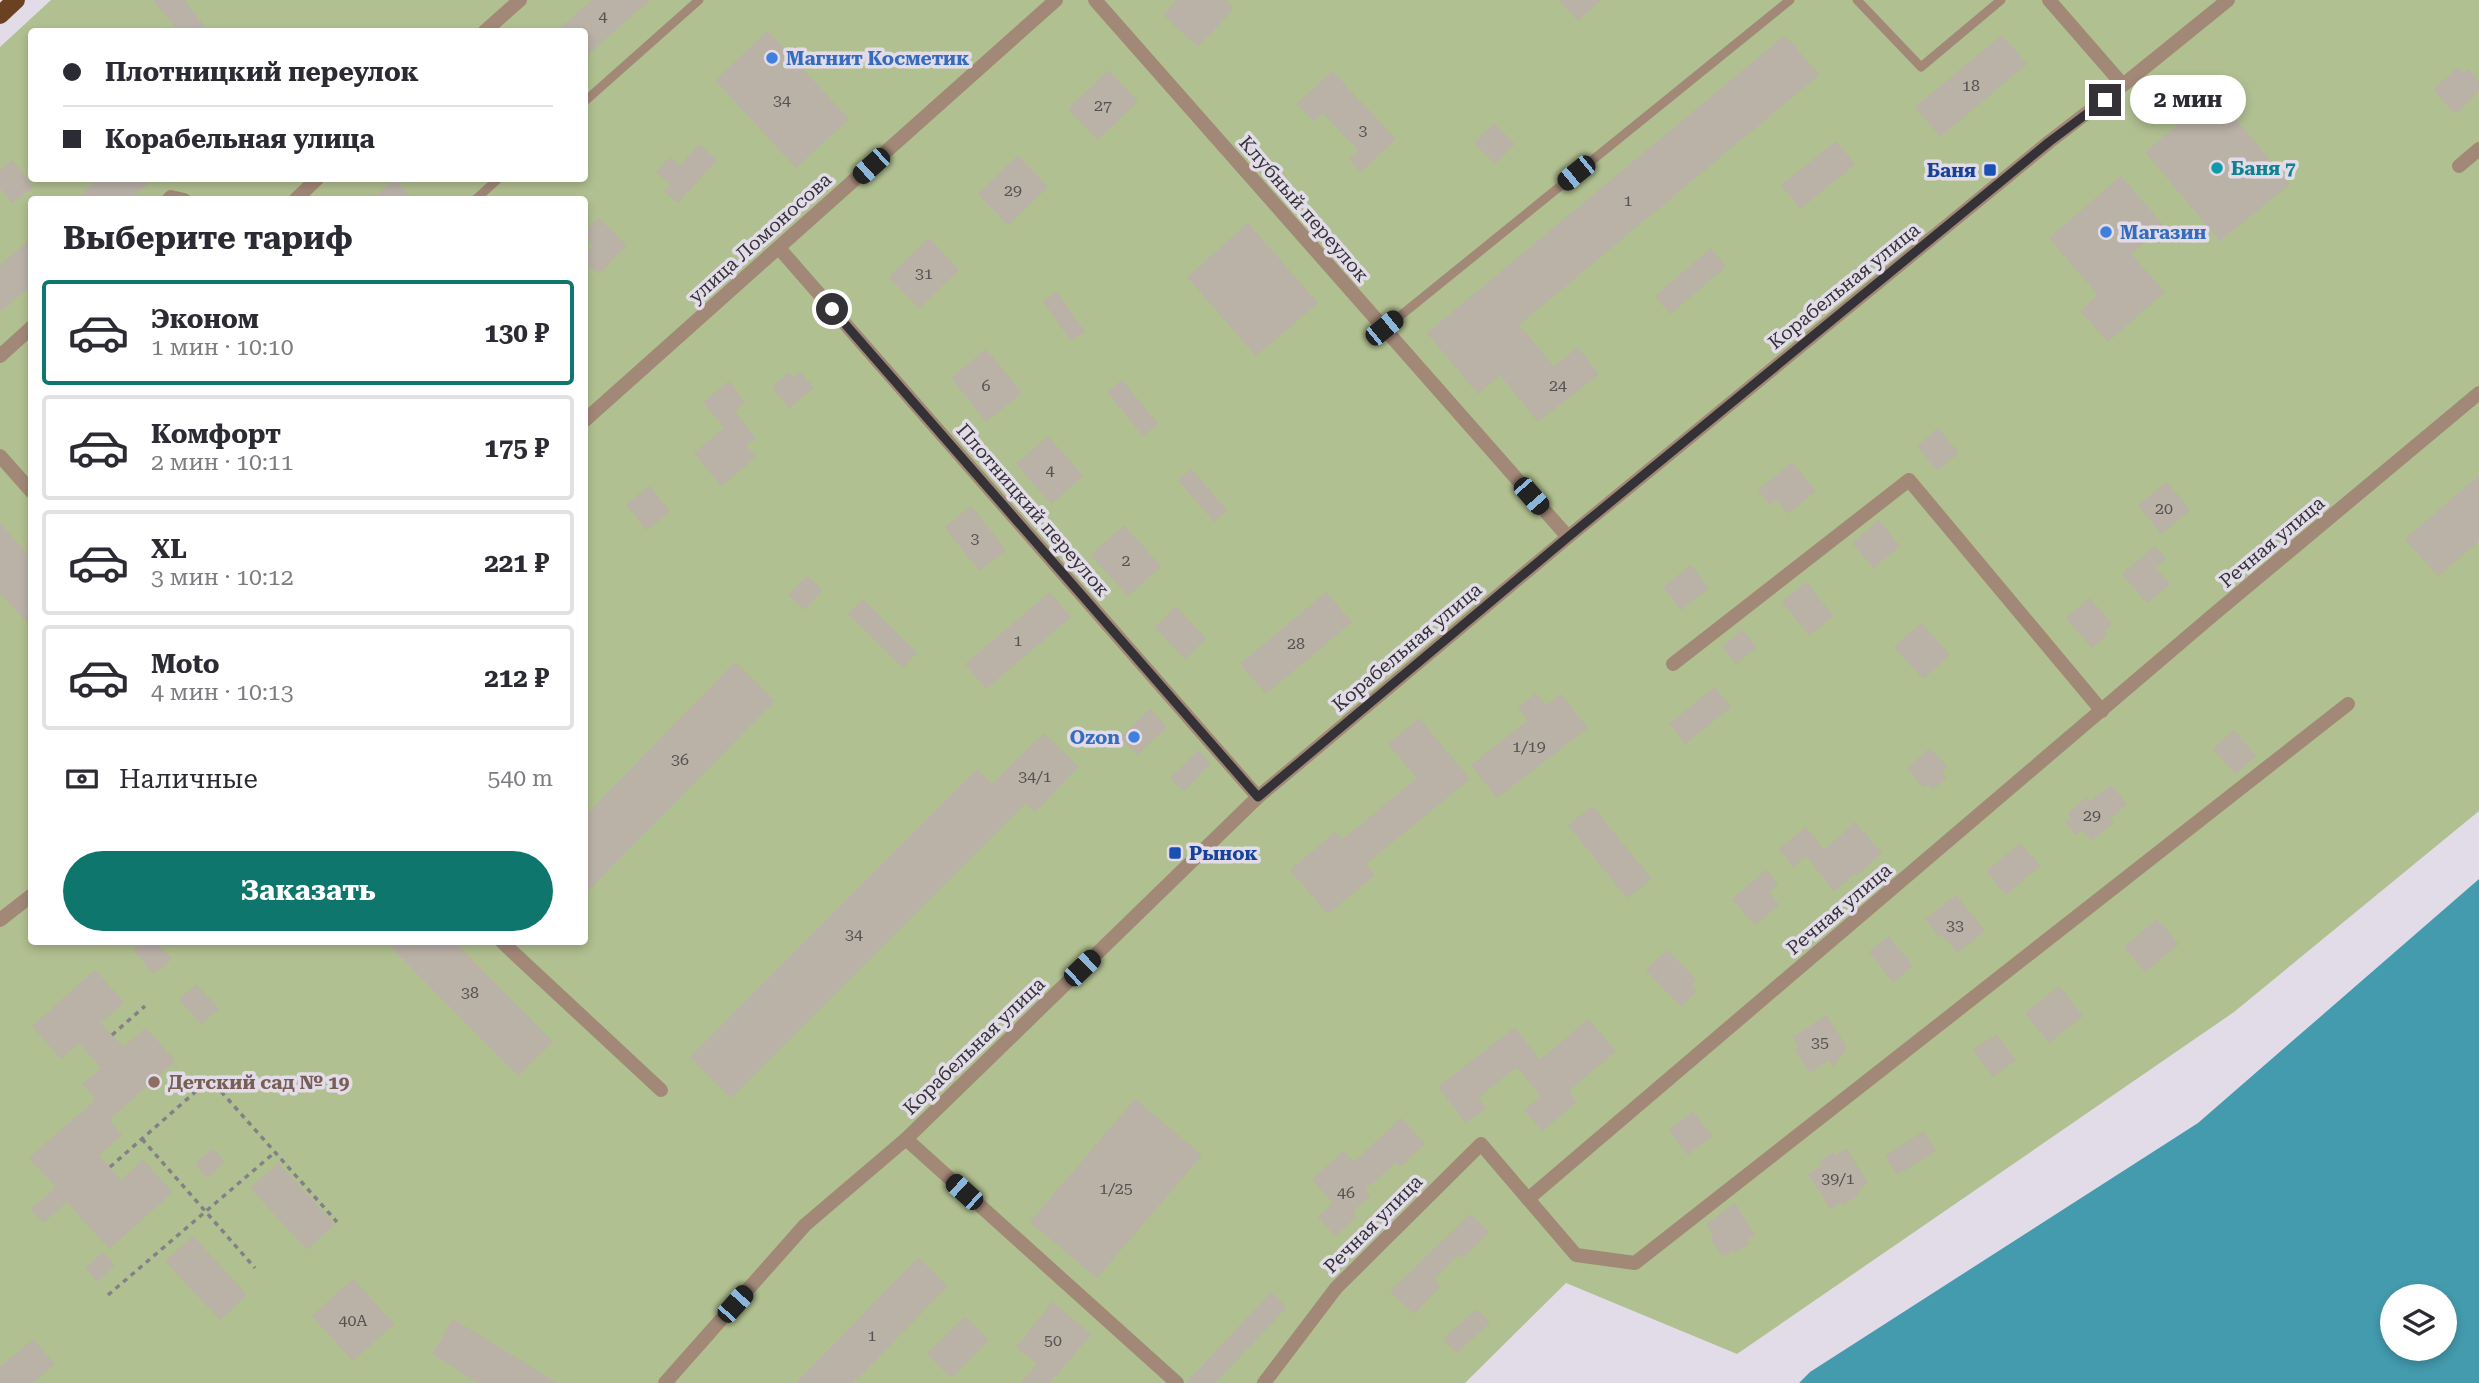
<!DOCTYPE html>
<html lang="ru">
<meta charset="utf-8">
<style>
:root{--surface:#fff;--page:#f2f2f3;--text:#2b2b33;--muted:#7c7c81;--line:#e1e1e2;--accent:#0f766e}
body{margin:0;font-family:"Roboto Serif",serif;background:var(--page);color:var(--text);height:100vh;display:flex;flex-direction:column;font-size:26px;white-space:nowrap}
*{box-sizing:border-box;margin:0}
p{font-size:23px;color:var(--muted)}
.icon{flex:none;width:38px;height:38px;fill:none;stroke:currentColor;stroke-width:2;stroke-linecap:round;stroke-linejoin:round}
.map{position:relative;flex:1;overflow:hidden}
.drawer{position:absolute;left:28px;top:196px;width:560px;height:749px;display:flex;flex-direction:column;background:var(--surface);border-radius:7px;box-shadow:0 4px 10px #0003}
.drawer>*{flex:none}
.guide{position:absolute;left:28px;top:28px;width:560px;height:154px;border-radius:7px;box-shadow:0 4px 10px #0003;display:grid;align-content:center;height:154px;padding:0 35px;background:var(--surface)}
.buttons{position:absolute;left:2380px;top:1284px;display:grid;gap:14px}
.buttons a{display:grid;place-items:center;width:77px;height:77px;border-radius:50%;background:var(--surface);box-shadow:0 4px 10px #0003;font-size:35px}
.end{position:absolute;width:32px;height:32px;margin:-16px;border:9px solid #343236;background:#fff;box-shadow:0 0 0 4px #fff}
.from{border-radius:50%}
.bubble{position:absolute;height:49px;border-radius:24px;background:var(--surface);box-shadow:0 4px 10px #0003;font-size:23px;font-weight:700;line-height:49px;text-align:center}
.car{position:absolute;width:21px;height:42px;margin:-21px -10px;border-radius:9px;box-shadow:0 0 5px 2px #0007;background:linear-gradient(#222 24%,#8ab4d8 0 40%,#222 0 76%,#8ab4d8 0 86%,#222 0)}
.guide b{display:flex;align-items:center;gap:24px;height:66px;font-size:26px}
.guide b+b{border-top:2px solid var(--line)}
.guide i{width:18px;height:18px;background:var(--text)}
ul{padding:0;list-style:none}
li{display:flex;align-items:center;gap:21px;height:105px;margin:0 14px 10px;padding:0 21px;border:4px solid var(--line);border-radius:7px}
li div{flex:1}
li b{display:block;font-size:26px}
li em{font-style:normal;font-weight:700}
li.selected{border-color:var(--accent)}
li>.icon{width:63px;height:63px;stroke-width:1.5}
h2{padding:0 35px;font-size:32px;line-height:84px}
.pay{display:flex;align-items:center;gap:18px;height:77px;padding:0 35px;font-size:26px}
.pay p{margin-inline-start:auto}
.cta{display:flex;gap:14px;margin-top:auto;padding:14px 35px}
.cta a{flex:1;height:80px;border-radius:42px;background:var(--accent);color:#fff;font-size:28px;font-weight:700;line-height:80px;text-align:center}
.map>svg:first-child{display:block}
</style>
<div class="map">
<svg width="2479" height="1383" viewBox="0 0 2479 1383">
<rect width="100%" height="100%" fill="#e2dce8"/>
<path fill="#b1c090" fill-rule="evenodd" d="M51,0H2479V811L2234,1012L1737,1354L1566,1283L1465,1383H0V47ZM32,32H584V178H32ZM32,200H584V942H32Z"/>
<path fill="#439bad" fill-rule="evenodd" d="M2479,879V1383H1799L1810,1372L2198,1123ZM2392,1297H2445V1349H2392Z"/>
<g fill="#bab1a7">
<path d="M153,0H184L209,32H179Z"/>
<path d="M592,0H650L584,58V32H556Z"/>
<path d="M1177,0H1225L1234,8L1198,47L1163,15Z"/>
<path d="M1559,0H1601L1578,21Z"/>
<path d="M768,31L849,119L796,168L715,80Z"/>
<path d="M1785,35L1819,75L1519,325L1554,366L1578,347L1599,374L1538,422L1500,375L1478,394L1427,333Z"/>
<path d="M2002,35L2027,64L1940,137L1915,107Z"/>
<path d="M2458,67L2464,73L2468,69L2479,81V92L2455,114L2433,89Z"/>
<path d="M1108,70L1138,101L1098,140L1068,109Z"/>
<path d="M1332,71L1396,139L1361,172L1349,159L1358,150L1323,113L1314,121L1297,104Z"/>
<path d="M2215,94L2290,184L2220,241L2145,152Z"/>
<path d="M1494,123L1515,144L1495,164L1474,143Z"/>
<path d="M1836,141L1855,164L1800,209L1781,185Z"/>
<path d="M699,144L717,160L678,203L664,191L671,185L656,172L670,157L679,166Z"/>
<path d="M1018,155L1048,187L1008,225L978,194Z"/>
<path d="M12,160L34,187L12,203L0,188V169Z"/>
<path d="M2121,176L2164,226L2131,254L2165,292L2108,342L2080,311L2098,295L2049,238Z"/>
<path d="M99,178H154L130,200H75Z"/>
<path d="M395,179L413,200H371Z"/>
<path d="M598,218L627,245L599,274L584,261V255L594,245L584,236V233Z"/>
<path d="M1248,223L1318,303L1256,356L1187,277Z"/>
<path d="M32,237V285L0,312V265Z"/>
<path d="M929,238L959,270L919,308L889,277Z"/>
<path d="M1711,248L1726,267L1670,314L1655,296Z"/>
<path d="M1057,291L1085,332L1071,341L1043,301Z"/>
<path d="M986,349L1022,393L986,422L951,378Z"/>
<path d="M789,372L794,378L801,372L814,388L789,408L772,387Z"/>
<path d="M1122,380L1158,424L1143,436L1107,392Z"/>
<path d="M729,381L745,402L734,411L756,438L746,445L756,457L721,486L694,453L724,428L703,402Z"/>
<path d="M1938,428L1959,453L1937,471L1917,446Z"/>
<path d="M1048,436L1083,476L1051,504L1016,464Z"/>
<path d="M1792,462L1816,491L1788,514L1776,500L1770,505L1758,490Z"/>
<path d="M1191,469L1227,510L1214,522L1178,480Z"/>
<path d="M2479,475V541L2438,576L2405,539Z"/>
<path d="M2167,482L2190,510L2161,534L2138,505Z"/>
<path d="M650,486L670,512L646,530L626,504Z"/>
<path d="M971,506L1006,550L979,571L945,527Z"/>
<path d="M1879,520L1900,546L1873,568L1852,543Z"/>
<path d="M0,523L32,559V628L0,593Z"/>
<path d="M1124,525L1161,566L1128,596L1091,555Z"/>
<path d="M2155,546L2166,559L2156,568L2170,584L2147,603L2122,574Z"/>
<path d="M1691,565L1709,588L1681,610L1663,587Z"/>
<path d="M807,576L823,590L804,610L788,595Z"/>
<path d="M1806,582L1834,616L1809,635L1782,602Z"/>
<path d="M1050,592L1071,617L986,689L965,664Z"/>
<path d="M1326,592L1352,622L1266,694L1240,664Z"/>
<path d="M2090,598L2112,624L2105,630L2107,635L2092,648L2066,618Z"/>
<path d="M863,599L917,653L903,668L848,614Z"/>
<path d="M1176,606L1206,639L1185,659L1155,627Z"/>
<path d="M1921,623L1950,655L1923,679L1894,647Z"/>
<path d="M1742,630L1757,647L1736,664L1722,647Z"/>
<path d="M735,662L775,701L584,895V817Z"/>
<path d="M1715,687L1731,707L1685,744L1669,724Z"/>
<path d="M1536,693L1546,706L1561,694L1588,728L1497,798L1471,765L1528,720L1518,707Z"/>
<path d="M1150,709L1167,727L1137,755L1120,738Z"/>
<path d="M1419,718L1470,779L1366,864L1375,875L1328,914L1290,870L1335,832L1342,840L1417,778L1388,744Z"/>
<path d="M2234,730L2256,756L2235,774L2213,749Z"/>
<path d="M1044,733L1079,767L1035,812L1026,803L731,1098L690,1057L977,769L992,784Z"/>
<path d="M1930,748L1947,767L1942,772L1947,778L1933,789L1929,785L1924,788L1907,768Z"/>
<path d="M1198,750L1211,763L1184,791L1170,778Z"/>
<path d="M2111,785L2127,804L2110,818L2114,823L2091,841L2082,830L2076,835L2065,822L2071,817L2068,813L2087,797L2090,801Z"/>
<path d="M1592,806L1652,879L1627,898L1568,825Z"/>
<path d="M1855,822L1882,853L1856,876L1855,874L1834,891L1806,856L1793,867L1779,849L1806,827L1824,850Z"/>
<path d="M2021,843L2040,866L2006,895L1986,871Z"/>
<path d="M1766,870L1778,885L1769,892L1779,905L1755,925L1732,899Z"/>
<path d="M1956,895L1985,931L1957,953L1944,936L1940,938L1925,919Z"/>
<path d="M2157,919L2179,944L2145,972L2124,947Z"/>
<path d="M1889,936L1913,966L1893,982L1869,952Z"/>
<path d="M143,942H156L172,959L154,974L133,950Z"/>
<path d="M386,942H455L553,1042L518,1076Z"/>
<path d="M1667,950L1697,980L1691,986L1697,991L1681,1007L1646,970Z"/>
<path d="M95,970L124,1002L101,1023L123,1047L146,1028L175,1061L109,1120L122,1135L99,1155L121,1180L143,1160L173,1192L109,1249L67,1202L43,1223L31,1209L56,1187L29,1158L96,1099L82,1084L101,1068L79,1043L61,1059L32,1026Z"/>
<path d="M196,984L219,1009L201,1024L179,999Z"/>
<path d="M2059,986L2083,1016L2049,1043L2025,1013Z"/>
<path d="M1826,1015L1847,1047L1833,1067L1829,1060L1810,1073L1795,1050L1799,1047L1793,1037Z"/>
<path d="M1588,1019L1616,1051L1569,1091L1577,1102L1542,1131L1524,1110L1541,1096L1517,1067L1478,1098L1486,1108L1466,1123L1438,1087L1515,1027L1540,1060Z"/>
<path d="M1996,1034L2016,1060L1993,1077L1973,1050Z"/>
<path d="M1135,1099L1202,1155L1097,1278L1030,1222Z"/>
<path d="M1693,1111L1712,1136L1688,1155L1669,1130Z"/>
<path d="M1401,1118L1425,1144L1400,1167L1396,1163L1365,1189L1370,1196L1353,1211L1357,1216L1335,1236L1318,1217L1333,1203L1312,1179L1344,1151L1354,1162Z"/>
<path d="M1924,1131L1936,1151L1897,1175L1885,1156Z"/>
<path d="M213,1148L225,1162L207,1178L195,1164Z"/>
<path d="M1846,1148L1868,1183L1858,1190L1859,1195L1843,1205L1841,1202L1830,1209L1808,1174L1822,1165L1819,1162L1833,1152L1836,1155Z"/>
<path d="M278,1163L335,1224L307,1250L250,1188Z"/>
<path d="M1735,1203L1755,1235L1747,1240L1749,1244L1736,1253L1732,1251L1723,1257L1711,1240L1713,1234L1706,1224Z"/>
<path d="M1470,1214L1489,1232L1463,1258L1459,1254L1435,1278L1440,1287L1414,1314L1390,1291Z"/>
<path d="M193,1236L247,1295L220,1320L165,1261Z"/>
<path d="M103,1252L115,1265L97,1282L85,1268Z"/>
<path d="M918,1258L948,1286L853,1383H796Z"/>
<path d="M353,1279L394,1324L353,1361L312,1316Z"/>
<path d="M1271,1292L1287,1307L1215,1383H1186Z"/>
<path d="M1052,1302L1091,1334L1050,1383H1021L1037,1364L1016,1347Z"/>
<path d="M1477,1309L1490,1323L1456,1353L1443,1339Z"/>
<path d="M965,1316L989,1340L951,1378L927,1354Z"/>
<path d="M453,1319L558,1383H479L432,1354Z"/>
<path d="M33,1339L55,1364L32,1383H0V1367Z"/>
</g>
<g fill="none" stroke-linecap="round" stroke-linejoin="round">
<g stroke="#838087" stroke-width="3.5" stroke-dasharray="5 5" stroke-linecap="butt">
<path d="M112,1035L145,1006"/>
<path d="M142,1139L255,1268"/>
<path d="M110,1167L210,1079L337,1222"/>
<path d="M108,1295L274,1153"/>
</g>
<g stroke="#a28877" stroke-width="9">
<path d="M1857,0L1921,67L2001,0"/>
<path d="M584,102L699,0"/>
<path d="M475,200L499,178"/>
<path d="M1384,329L1790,0"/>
</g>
<g stroke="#a28877" stroke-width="14">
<path d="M1095,0L1568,537"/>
<path d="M2049,0L2123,85"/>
<path d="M484,32L520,0"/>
<path d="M2459,166L2479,149"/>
<path d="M168,200L171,197L184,200"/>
<path d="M295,200L318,178"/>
<path d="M779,248L1258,797"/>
<path d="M0,356L32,327"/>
<path d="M584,421L1056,0"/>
<path d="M0,456L32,492"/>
<path d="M1673,664L1909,480L2102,711"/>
<path d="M0,920L32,895"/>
<path d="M502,942L661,1090"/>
<path d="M906,1139L1177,1383"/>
<path d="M1528,1199L1576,1255L1635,1263L2348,704"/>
<path d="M665,1383L805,1225L906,1139L1258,797L1568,537L2049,142L2123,85L2228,0"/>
<path d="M1264,1383L1336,1288L1481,1144L1528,1199L2213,615L2479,393"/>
</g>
<path stroke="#6b4121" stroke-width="18" d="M0,15L16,0"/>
</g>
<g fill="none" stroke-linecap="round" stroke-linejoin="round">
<path stroke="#343236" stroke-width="9" d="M832,309L1258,797L1568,537L2049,142L2105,100"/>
</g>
<g fill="#3f7fe0" stroke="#e2dce8" stroke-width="2.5">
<circle cx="772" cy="58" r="7"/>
<circle cx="2106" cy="232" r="7"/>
<circle cx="1134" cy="737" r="7"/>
</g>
<circle fill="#0f9aa8" stroke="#e2dce8" stroke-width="2.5" cx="2217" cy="168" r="7"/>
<g fill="#1a4fb4" stroke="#e2dce8" stroke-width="2.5">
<rect x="1983" y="163" width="14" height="14" rx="3.5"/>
<rect x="1168" y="846" width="14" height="14" rx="3.5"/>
</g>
<circle fill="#8d6e63" stroke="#e2dce8" stroke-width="2.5" cx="154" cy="1082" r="7"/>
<g text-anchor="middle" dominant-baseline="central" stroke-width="7" stroke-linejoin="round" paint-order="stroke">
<g font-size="16" fill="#565252">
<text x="603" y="16">4</text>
<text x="1971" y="85">18</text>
<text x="782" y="100">34</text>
<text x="1103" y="105">27</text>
<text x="1363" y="130">3</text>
<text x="1013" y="190">29</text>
<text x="1628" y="200">1</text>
<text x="924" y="273">31</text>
<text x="986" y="385">6</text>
<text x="1558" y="385">24</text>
<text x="1050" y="470">4</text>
<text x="2164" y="508">20</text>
<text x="975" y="538">3</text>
<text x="1126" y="560">2</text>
<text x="1018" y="640">1</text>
<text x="1296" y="643">28</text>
<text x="1529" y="746">1/19</text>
<text x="680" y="759">36</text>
<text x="1035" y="776">34/1</text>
<text x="2092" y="815">29</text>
<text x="1955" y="925">33</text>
<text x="854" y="934">34</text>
<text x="470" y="992">38</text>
<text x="1820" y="1042">35</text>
<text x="1838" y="1178">39/1</text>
<text x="1116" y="1188">1/25</text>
<text x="1346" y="1192">46</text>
<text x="353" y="1320">40А</text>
<text x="872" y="1335">1</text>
<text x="1053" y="1340">50</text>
</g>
<g font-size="19" font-weight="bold" fill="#366cbe" stroke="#e2dce8" text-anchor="start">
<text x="786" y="58">Магнит Косметик</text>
<text x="2120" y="232">Магазин</text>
<text x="1120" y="737" text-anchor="end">Ozon</text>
</g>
<g font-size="19" font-weight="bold" fill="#0d838f" stroke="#e2dce8" text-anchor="start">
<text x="2231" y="168">Баня 7</text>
</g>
<g font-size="19" font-weight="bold" fill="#164399" stroke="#e2dce8" text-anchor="end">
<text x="1976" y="170">Баня</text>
<text x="1189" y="853" text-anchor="start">Рынок</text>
</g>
<g font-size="19" fill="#343236" stroke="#e2dce8">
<text transform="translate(1304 209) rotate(49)">Клубный переулок</text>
<text transform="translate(760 238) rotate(-42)">улица Ломоносова</text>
<text transform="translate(1844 286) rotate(-39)">Корабельная улица</text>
<text transform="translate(1033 510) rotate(49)">Плотницкий переулок</text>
<text transform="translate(2272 542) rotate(-40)">Речная улица</text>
<text transform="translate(1407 647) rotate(-40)">Корабельная улица</text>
<text transform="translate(1839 909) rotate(-40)">Речная улица</text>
<text transform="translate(974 1046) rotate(-44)">Корабельная улица</text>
<text transform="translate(1373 1224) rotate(-45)">Речная улица</text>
</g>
<g font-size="19" font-weight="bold" fill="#785e54" stroke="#e2dce8" text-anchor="start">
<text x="168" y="1082">Детский сад № 19</text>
</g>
</g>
</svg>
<div class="buttons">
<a><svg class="icon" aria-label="layers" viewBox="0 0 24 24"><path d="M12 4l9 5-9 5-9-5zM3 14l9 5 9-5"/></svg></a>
</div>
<i class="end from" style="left:832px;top:309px"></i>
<i class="end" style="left:2105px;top:100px"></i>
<div class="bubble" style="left:2130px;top:75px;width:116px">2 мин</div>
<i class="car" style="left:871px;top:166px;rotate:228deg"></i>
<i class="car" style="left:1576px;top:173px;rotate:231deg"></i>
<i class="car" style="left:1384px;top:328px;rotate:51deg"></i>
<i class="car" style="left:1531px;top:496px;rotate:139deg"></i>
<i class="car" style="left:1082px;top:968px;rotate:46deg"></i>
<i class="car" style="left:964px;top:1192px;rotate:312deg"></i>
<i class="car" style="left:735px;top:1304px;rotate:42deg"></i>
<div class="guide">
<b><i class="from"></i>Плотницкий переулок</b>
<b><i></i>Корабельная улица</b>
</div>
<section class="drawer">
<h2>Выберите тариф</h2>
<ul>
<li class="selected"><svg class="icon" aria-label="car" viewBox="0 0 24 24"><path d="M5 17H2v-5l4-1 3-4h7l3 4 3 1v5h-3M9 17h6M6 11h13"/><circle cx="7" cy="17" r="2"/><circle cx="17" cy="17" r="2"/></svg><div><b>Эконом</b><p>1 мин · 10:10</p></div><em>130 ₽</em></li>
<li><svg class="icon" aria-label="car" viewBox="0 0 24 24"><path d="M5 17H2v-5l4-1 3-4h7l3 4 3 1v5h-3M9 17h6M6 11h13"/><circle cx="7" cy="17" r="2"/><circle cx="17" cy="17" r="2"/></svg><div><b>Комфорт</b><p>2 мин · 10:11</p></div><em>175 ₽</em></li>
<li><svg class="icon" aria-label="car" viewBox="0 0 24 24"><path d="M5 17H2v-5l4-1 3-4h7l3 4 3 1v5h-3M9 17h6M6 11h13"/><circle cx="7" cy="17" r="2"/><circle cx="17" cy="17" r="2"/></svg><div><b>XL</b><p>3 мин · 10:12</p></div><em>221 ₽</em></li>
<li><svg class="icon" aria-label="car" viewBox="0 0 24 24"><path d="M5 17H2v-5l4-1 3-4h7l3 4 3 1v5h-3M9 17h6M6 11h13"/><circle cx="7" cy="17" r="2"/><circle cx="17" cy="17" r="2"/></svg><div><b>Moto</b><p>4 мин · 10:13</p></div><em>212 ₽</em></li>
</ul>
<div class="pay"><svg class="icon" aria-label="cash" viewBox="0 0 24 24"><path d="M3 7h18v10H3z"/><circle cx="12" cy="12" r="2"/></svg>Наличные<p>540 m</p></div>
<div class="cta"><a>Заказать</a></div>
</section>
</div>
